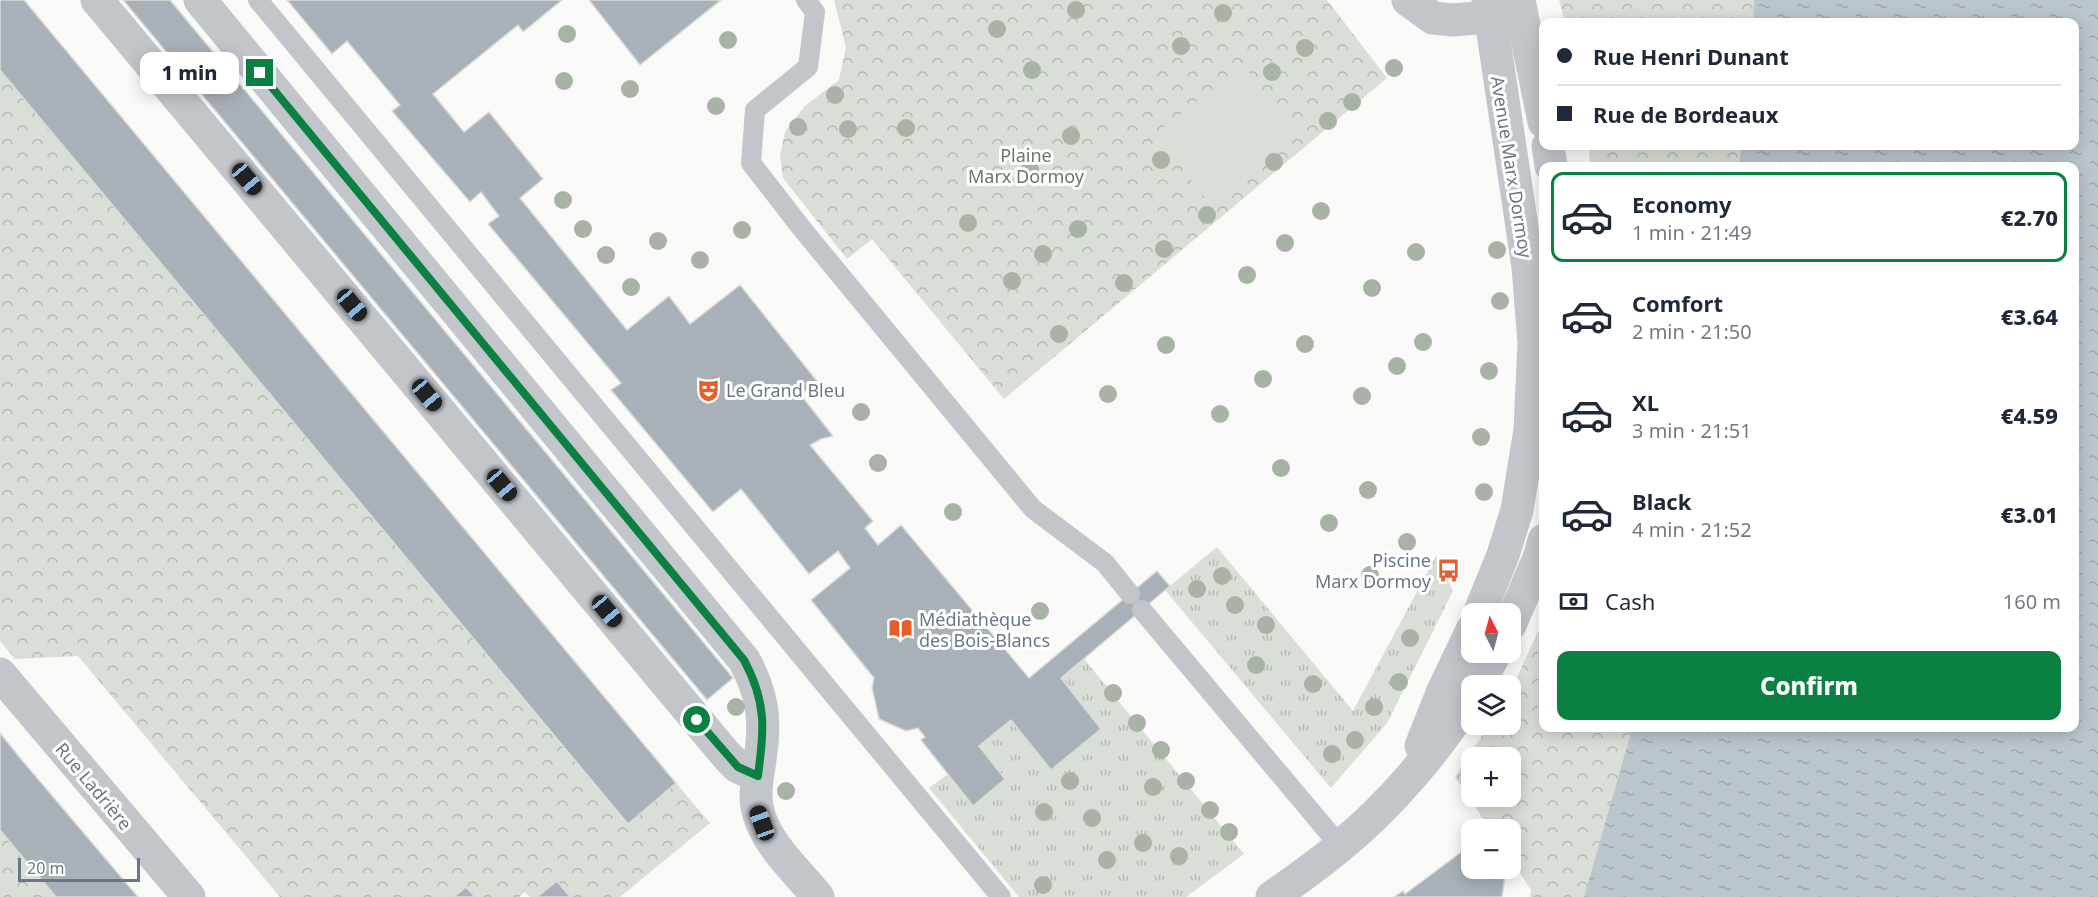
<!DOCTYPE html>
<meta charset="utf-8">
<style>
:root{--surface:#fff;--page:#f2f2f3;--text:#1f2937;--muted:#747a83;--line:#e0e1e3;--accent:#0b8043}
body{margin:0;font-family:"Noto Sans",sans-serif;background:var(--page);color:var(--text);height:100vh;display:flex;flex-direction:column;font-size:22px;white-space:nowrap}
*{box-sizing:border-box;margin:0}
p{font-size:20px;color:var(--muted)}
.icon{flex:none;width:33px;height:33px;fill:none;stroke:currentColor;stroke-width:2;stroke-linecap:round;stroke-linejoin:round}
.map{position:relative;flex:1;overflow:hidden}
.side{position:absolute;left:1539px;top:162px;width:540px;height:570px;display:flex;flex-direction:column;background:var(--surface);border-radius:12px;box-shadow:0 3px 15px #0003}
.side>*{flex:none}
.guide{position:absolute;left:1539px;top:18px;width:540px;height:132px;border-radius:12px;box-shadow:0 3px 15px #0003;display:grid;align-content:center;height:132px;padding:0 18px;background:var(--surface)}
.needle{width:39px;rotate:354deg}
.buttons{position:absolute;left:1461px;top:603px;display:grid;gap:12px}
.buttons a{display:grid;place-items:center;width:60px;height:60px;border-radius:12px;background:var(--surface);box-shadow:0 3px 15px #0003;font-size:30px}
.scale{position:absolute;left:18px;bottom:15px;width:122px;box-sizing:border-box;padding-left:6px;border:3px solid #687888;border-top:0;font-size:16px;line-height:21px;white-space:nowrap;color:#687888;-webkit-text-stroke:4px #fff;paint-order:stroke}
.end{position:absolute;width:27px;height:27px;margin:-14px;border:8px solid #0b8043;background:#fff;box-shadow:0 0 0 3px #fff}
.from{border-radius:50%}
.bubble{position:absolute;height:42px;border-radius:12px;background:var(--surface);box-shadow:0 3px 15px #0003;font-size:20px;font-weight:800;line-height:42px;text-align:center}
.car{position:absolute;width:18px;height:36px;margin:-18px -9px;border-radius:8px;box-shadow:0 0 4px 2px #0007;background:linear-gradient(#222 24%,#8ab4d8 0 40%,#222 0 76%,#8ab4d8 0 86%,#222 0)}
.guide b{display:flex;align-items:center;gap:21px;height:57px;font-size:22px}
.guide b+b{border-top:2px solid var(--line)}
.guide i{width:15px;height:15px;background:var(--text)}
ul{padding:10px 0 0;list-style:none}
li{display:flex;align-items:center;gap:18px;height:90px;margin:0 12px 9px;padding:0 6px;border:3px solid transparent;border-radius:12px}
li div{flex:1}
li b{display:block;font-size:22px}
li em{font-style:normal;font-weight:800}
li.active{border-color:var(--accent)}
li>.icon{width:54px;height:54px;stroke-width:1.5}
.pay{display:flex;align-items:center;gap:15px;height:66px;padding:0 18px;font-size:22px}
.pay p{margin-inline-start:auto}
.action{display:flex;gap:12px;margin-top:auto;padding:12px 18px}
.action a{flex:1;height:69px;border-radius:12px;background:var(--accent);color:#fff;font-size:24px;font-weight:800;line-height:69px;text-align:center}
.map>svg:first-child{display:block}
</style>
<div class="map">
<svg width="2098" height="897" viewBox="0 0 2098 897">
<defs>
<pattern id="grass-tufts" width="24" height="20" patternUnits="userSpaceOnUse" patternTransform="scale(1.5)"><rect width="24" height="20" fill="#d9ded6"/><path d="M3 7l-1-3M5 7V3M7 7l1-3M15 17l-1-3M17 17v-4M19 17l1-3" fill="none" stroke="#b4b9b3"/></pattern>
<pattern id="forest-crowns" width="20" height="18" patternUnits="userSpaceOnUse" patternTransform="scale(1.5)"><rect width="20" height="18" fill="#d9ded6"/><path d="M2 6a3 3 0 1 1 6 0M12 15a3 3 0 1 1 6 0" fill="none" stroke="#b4b9b3"/></pattern>
<pattern id="water-ripples" width="26" height="14" patternUnits="userSpaceOnUse" patternTransform="scale(1.5)"><rect width="26" height="14" fill="#bbc6cb"/><path d="M2 4q2-2 4 0t4 0M15 11q2-2 4 0t4 0" fill="none" stroke="#9ca6ab"/></pattern>
</defs>
<rect width="100%" height="100%" fill="#f9f9f7"/>
<g fill="url(#grass-tufts)">
<path d="M1217,547L1353,711L1436,556L1453,591L1387,723L1331,788L1165,590Z"/>
<path d="M1084,659L1244,854L1186,897H1019L929,788L948,774L973,806L1005,779L979,746L1011,720L1101,729L1061,678Z"/>
</g>
<g fill="url(#forest-crowns)" fill-rule="evenodd">
<path d="M834,0H1327L1387,78L1004,399L872,239L847,259L783,178L780,156L785,132L805,106L839,80L846,47Z"/>
<path d="M1559,0H1754L1753,22H1565Z"/>
<path d="M0,70L627,824L676,783L710,823L620,897H570L557,881L537,897H530L525,892L519,897H475L466,887L454,897H280L78,656L15,659L0,641Z"/>
<path d="M1589,146H1741L1739,166H1590Z"/>
<path d="M1543,621L1544,728H1632L1584,897H1530L1531,890L1511,859L1510,830L1490,829L1455,777L1489,725L1510,724L1511,690ZM1472,758H1510V796H1472Z"/>
<path d="M0,831L56,897H0Z"/>
</g>
<path fill="#d9ded6" d="M1243,65L1297,133L1209,203L1155,134Z"/>
<path fill="url(#water-ripples)" d="M1754,0H2098V897H1584L1632,728H2074V166H1739L1741,146H2074V22H1753Z"/>
<g fill="#a9b1b8" stroke="#dbdbd9" stroke-width="1.5">
<path d="M0,0H24L676,783L628,824L0,70Z"/>
<path d="M123,0H170L733,678L707,700Z"/>
<path d="M287,0H562L523,32L518,25L433,94L464,132L489,112L543,179L520,198L627,330L669,296L690,324L740,285L817,381L801,395L833,436L821,439L810,445L873,521L865,528L878,545L901,525L1029,678L1157,571L1170,586L1061,678L1101,729L1051,770L1011,720L979,746L1005,779L973,806L921,740L925,737L918,728L906,731L879,719L872,688L874,678L811,600L850,568L838,551L809,574L741,489L713,512L611,390L621,383L488,224L499,216L481,192L470,202L392,111L400,105L347,41L332,54Z"/>
<path d="M589,0H721L640,65Z"/>
<path d="M0,733L21,759L138,897H56L0,830Z"/>
<path d="M1464,850L1472,860V868L1506,869L1502,897H1394L1403,891L1405,894Z"/>
<path d="M557,881L570,897H537Z"/>
<path d="M466,887L475,897H454Z"/>
</g>
<g fill="none" stroke-linecap="round" stroke-linejoin="round">
<g stroke="#c2c6cb" stroke-width="20">
<path d="M258,0L1001,897"/>
<path d="M806,0L815,12L808,67L755,110L751,163L803,230L1033,509L1105,563L1130,594"/>
<path d="M1142,610L1340,846"/>
</g>
<g stroke="#c2c6cb" stroke-width="33">
<path d="M97,0L727,756L738,767L757,775"/>
<path d="M200,0L744,660C761,691 766,716 761,752C759,770 753,793 758,811C765,843 798,872 818,897"/>
<path d="M1408,0L1433,18L1453,20L1511,15"/>
<path d="M1519,0L1544,122"/>
<path d="M1548,146L1551,166"/>
<path d="M1479,614L1503,555L1517,510L1530,430L1534,343L1528,267L1488,0"/>
<path d="M1510,625L1539,558L1544,540"/>
<path d="M0,674L189,897"/>
<path d="M1477,686L1496,652"/>
<path d="M1421,746L1442,693L1472,630"/>
<path d="M1272,897C1295,881 1318,865 1339,847C1388,808 1440,747 1472,694"/>
</g>
</g>
<g fill="#a8b3a6">
<circle cx="1076" cy="10" r="9"/>
<circle cx="1223" cy="13" r="9"/>
<circle cx="997" cy="29" r="9"/>
<circle cx="567" cy="34" r="9"/>
<circle cx="728" cy="40" r="9"/>
<circle cx="1181" cy="46" r="9"/>
<circle cx="1305" cy="48" r="9"/>
<circle cx="1394" cy="68" r="9"/>
<circle cx="1032" cy="70" r="9"/>
<circle cx="1272" cy="72" r="9"/>
<circle cx="564" cy="81" r="9"/>
<circle cx="630" cy="89" r="9"/>
<circle cx="835" cy="95" r="9"/>
<circle cx="1352" cy="102" r="9"/>
<circle cx="716" cy="106" r="9"/>
<circle cx="1328" cy="121" r="9"/>
<circle cx="798" cy="127" r="9"/>
<circle cx="906" cy="128" r="9"/>
<circle cx="848" cy="129" r="9"/>
<circle cx="1071" cy="136" r="9"/>
<circle cx="1161" cy="160" r="9"/>
<circle cx="1274" cy="162" r="9"/>
<circle cx="1030" cy="170" r="9"/>
<circle cx="563" cy="200" r="9"/>
<circle cx="1321" cy="211" r="9"/>
<circle cx="1207" cy="215" r="9"/>
<circle cx="968" cy="223" r="9"/>
<circle cx="583" cy="229" r="9"/>
<circle cx="1078" cy="229" r="9"/>
<circle cx="742" cy="230" r="9"/>
<circle cx="658" cy="241" r="9"/>
<circle cx="1285" cy="243" r="9"/>
<circle cx="1164" cy="249" r="9"/>
<circle cx="1497" cy="250" r="9"/>
<circle cx="1416" cy="252" r="9"/>
<circle cx="1043" cy="254" r="9"/>
<circle cx="606" cy="255" r="9"/>
<circle cx="700" cy="260" r="9"/>
<circle cx="1247" cy="275" r="9"/>
<circle cx="1012" cy="281" r="9"/>
<circle cx="1124" cy="283" r="9"/>
<circle cx="631" cy="287" r="9"/>
<circle cx="1372" cy="288" r="9"/>
<circle cx="1500" cy="301" r="9"/>
<circle cx="1059" cy="334" r="9"/>
<circle cx="1423" cy="342" r="9"/>
<circle cx="1305" cy="344" r="9"/>
<circle cx="1166" cy="345" r="9"/>
<circle cx="1397" cy="366" r="9"/>
<circle cx="1489" cy="371" r="9"/>
<circle cx="1263" cy="379" r="9"/>
<circle cx="1108" cy="394" r="9"/>
<circle cx="1362" cy="396" r="9"/>
<circle cx="861" cy="412" r="9"/>
<circle cx="1220" cy="414" r="9"/>
<circle cx="1481" cy="437" r="9"/>
<circle cx="878" cy="463" r="9"/>
<circle cx="1281" cy="468" r="9"/>
<circle cx="1368" cy="490" r="9"/>
<circle cx="1484" cy="492" r="9"/>
<circle cx="953" cy="512" r="9"/>
<circle cx="1329" cy="523" r="9"/>
<circle cx="1407" cy="542" r="9"/>
<circle cx="1370" cy="575" r="9"/>
<circle cx="1222" cy="576" r="9"/>
<circle cx="1197" cy="589" r="9"/>
<circle cx="1235" cy="605" r="9"/>
<circle cx="1040" cy="611" r="9"/>
<circle cx="1266" cy="625" r="9"/>
<circle cx="1410" cy="638" r="9"/>
<circle cx="1256" cy="665" r="9"/>
<circle cx="1399" cy="682" r="9"/>
<circle cx="1313" cy="684" r="9"/>
<circle cx="1113" cy="693" r="9"/>
<circle cx="736" cy="707" r="9"/>
<circle cx="1374" cy="707" r="9"/>
<circle cx="1137" cy="723" r="9"/>
<circle cx="1355" cy="740" r="9"/>
<circle cx="1161" cy="750" r="9"/>
<circle cx="1332" cy="754" r="9"/>
<circle cx="1070" cy="781" r="9"/>
<circle cx="1186" cy="781" r="9"/>
<circle cx="1153" cy="787" r="9"/>
<circle cx="786" cy="791" r="9"/>
<circle cx="1210" cy="810" r="9"/>
<circle cx="1044" cy="812" r="9"/>
<circle cx="1092" cy="818" r="9"/>
<circle cx="1229" cy="832" r="9"/>
<circle cx="1143" cy="843" r="9"/>
<circle cx="1179" cy="856" r="9"/>
<circle cx="1107" cy="860" r="9"/>
<circle cx="1043" cy="885" r="9"/>
</g>
<g fill="none" stroke-linecap="round" stroke-linejoin="round">
<path stroke="#0b8043" stroke-width="8" d="M260,73L744,660C767,703 764,728 758,776L738,767L697,720"/>
</g>
<defs>
<symbol id="theatre-bare" viewBox="-9 -9 18 18"><path d="M-5-5.5Q0-4 5-5.5V0Q5 5 0 6Q-5 5-5 0ZM-3.3-2.5H-1v1.5H-3.3ZM1-2.5H3.3v1.5H1ZM-2.8 1Q0 5.5 2.8 1Z" fill="#e55e2b" stroke="#fff" stroke-width="2.5" paint-order="stroke"/></symbol>
<symbol id="bus-bare" viewBox="-9 -9 18 18"><path d="M-5-6H5V4H4V6H2V4H-2V6H-4V4H-5ZM-3.5-4V0h7V-4ZM-3.5 1.2v1.5H-2V1.2ZM2 1.2v1.5H3.5V1.2Z" fill="#e55e2b" stroke="#fff" stroke-width="2.5" paint-order="stroke"/></symbol>
<symbol id="library-bare" viewBox="-9 -9 18 18"><path d="M-6-4Q-3-5.5-.7-3.5V5Q-3 3-6 4ZM6-4Q3-5.5 .7-3.5V5Q3 3 6 4Z" fill="#e55e2b" stroke="#fff" stroke-width="2.5" paint-order="stroke"/></symbol>
</defs>
<g fill-rule="evenodd">
<use href="#theatre-bare" x="692" y="374" width="33" height="33"/>
<use href="#bus-bare" x="1432" y="554" width="33" height="33"/>
<use href="#library-bare" x="884" y="612" width="33" height="33"/>
</g>
<g text-anchor="middle" dominant-baseline="central" stroke-width="6" stroke-linejoin="round" paint-order="stroke">
<g font-size="18" fill="#667a63" stroke="#fff">
<text x="1026" y="155">Plaine<tspan x="1026" dy="21">Marx Dormoy</tspan></text>
</g>
<g font-size="18" fill="#687888" stroke="#fff">
<text transform="translate(1512 167) rotate(81)">Avenue Marx Dormoy</text>
<text transform="translate(94 786) rotate(50)">Rue Ladrière</text>
</g>
<g font-size="18" fill="#687888" stroke="#fff" text-anchor="start">
<text x="726" y="390">Le Grand Bleu</text>
<text x="1431" y="560" text-anchor="end">Piscine<tspan x="1431" dy="21">Marx Dormoy</tspan></text>
<text x="919" y="619">Médiathèque<tspan x="919" dy="21">des Bois-Blancs</tspan></text>
</g>
</g>
</svg>
<div class="buttons">
<a><svg class="needle" viewBox="-14 -14 28 28"><path d="M0-13l5 13h-10z" fill="#e53935"/><path d="M0 13l5-13h-10z" fill="#747a83"/></svg></a>
<a><svg class="icon" aria-label="layers" viewBox="0 0 24 24"><path d="M12 4l9 5-9 5-9-5zM3 14l9 5 9-5"/></svg></a>
<a>+</a>
<a>−</a>
</div>
<div class="scale">20 m</div>
<i class="end from" style="left:697px;top:720px"></i>
<i class="end" style="left:260px;top:73px"></i>
<div class="bubble" style="left:140px;top:52px;width:99px">1 min</div>
<i class="car" style="left:247px;top:179px;rotate:140deg"></i>
<i class="car" style="left:352px;top:305px;rotate:140deg"></i>
<i class="car" style="left:427px;top:395px;rotate:140deg"></i>
<i class="car" style="left:502px;top:485px;rotate:140deg"></i>
<i class="car" style="left:607px;top:611px;rotate:140deg"></i>
<i class="car" style="left:762px;top:823px;rotate:340deg"></i>
<div class="guide">
<b><i class="from"></i>Rue Henri Dunant</b>
<b><i></i>Rue de Bordeaux</b>
</div>
<section class="side">
<ul>
<li class="active"><svg class="icon" aria-label="car" viewBox="0 0 24 24"><path d="M5 17H2v-5l4-1 3-4h7l3 4 3 1v5h-3M9 17h6M6 11h13"/><circle cx="7" cy="17" r="2"/><circle cx="17" cy="17" r="2"/></svg><div><b>Economy</b><p>1 min · 21:49</p></div><em>€2.70</em></li>
<li><svg class="icon" aria-label="car" viewBox="0 0 24 24"><path d="M5 17H2v-5l4-1 3-4h7l3 4 3 1v5h-3M9 17h6M6 11h13"/><circle cx="7" cy="17" r="2"/><circle cx="17" cy="17" r="2"/></svg><div><b>Comfort</b><p>2 min · 21:50</p></div><em>€3.64</em></li>
<li><svg class="icon" aria-label="car" viewBox="0 0 24 24"><path d="M5 17H2v-5l4-1 3-4h7l3 4 3 1v5h-3M9 17h6M6 11h13"/><circle cx="7" cy="17" r="2"/><circle cx="17" cy="17" r="2"/></svg><div><b>XL</b><p>3 min · 21:51</p></div><em>€4.59</em></li>
<li><svg class="icon" aria-label="car" viewBox="0 0 24 24"><path d="M5 17H2v-5l4-1 3-4h7l3 4 3 1v5h-3M9 17h6M6 11h13"/><circle cx="7" cy="17" r="2"/><circle cx="17" cy="17" r="2"/></svg><div><b>Black</b><p>4 min · 21:52</p></div><em>€3.01</em></li>
</ul>
<div class="pay"><svg class="icon" aria-label="cash" viewBox="0 0 24 24"><path d="M3 7h18v10H3z"/><circle cx="12" cy="12" r="2"/></svg>Cash<p>160 m</p></div>
<div class="action"><a>Confirm</a></div>
</section>
</div>
